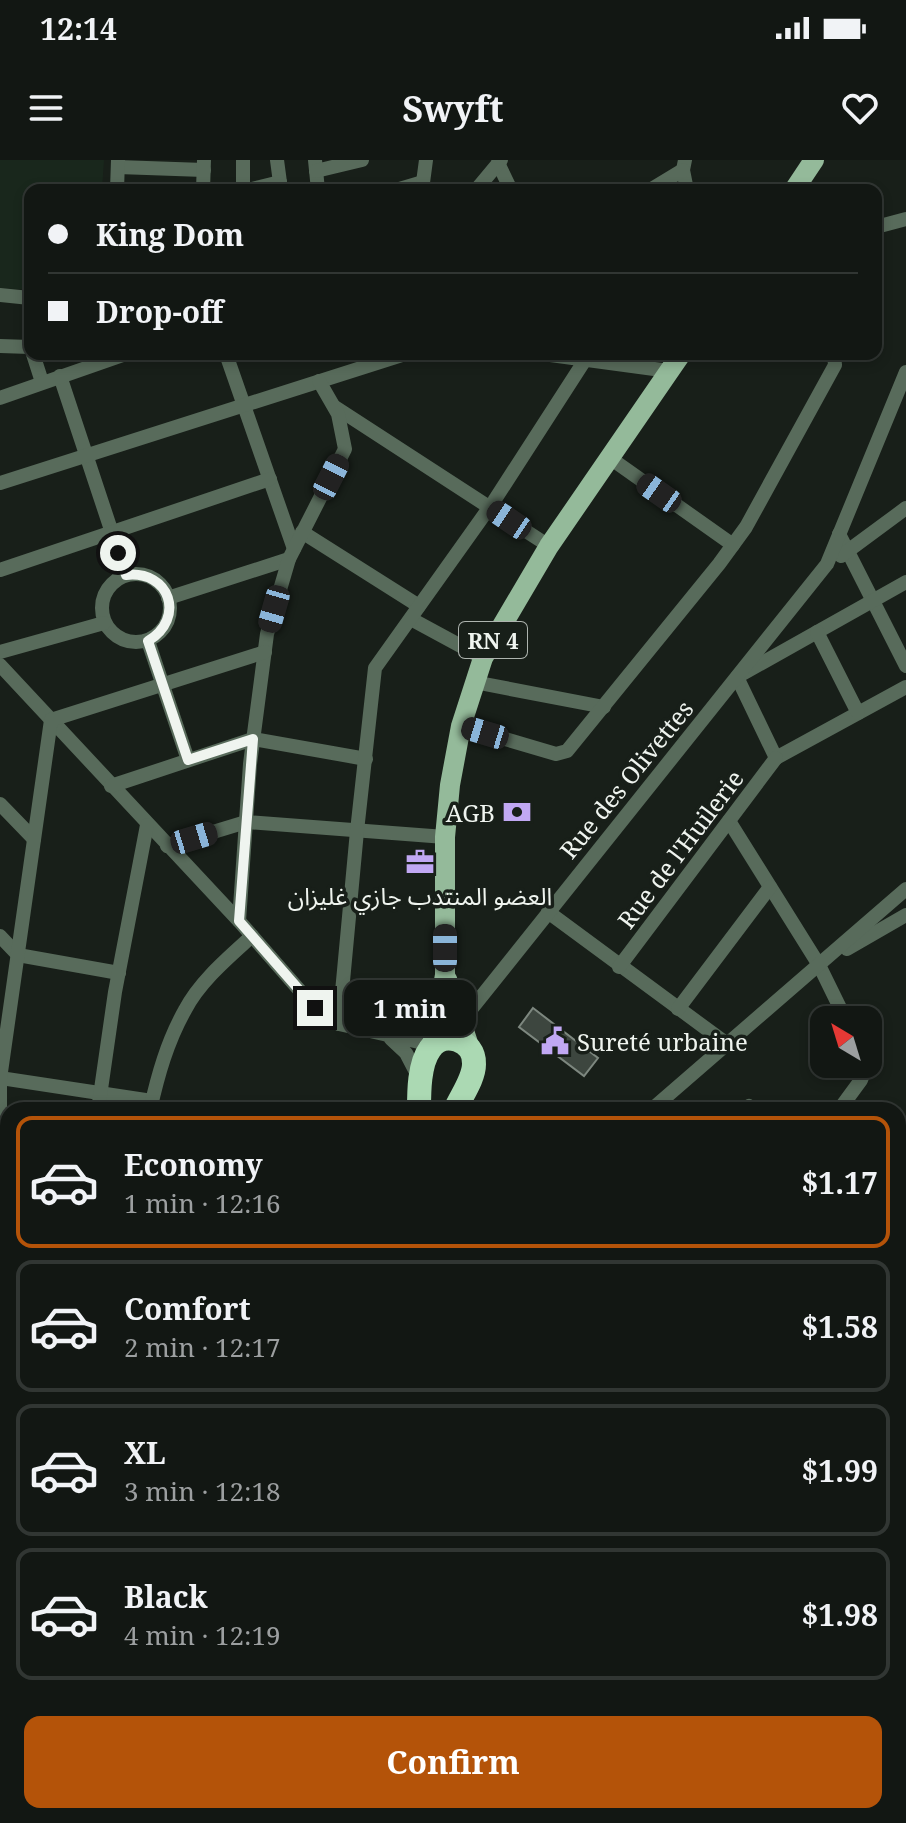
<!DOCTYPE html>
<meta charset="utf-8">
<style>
:root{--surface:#121713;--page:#1b201c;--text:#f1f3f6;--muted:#9c9fa0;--line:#313633;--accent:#b45309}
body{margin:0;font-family:"Noto Serif","Noto Sans Arabic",serif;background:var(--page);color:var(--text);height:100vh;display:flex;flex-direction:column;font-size:30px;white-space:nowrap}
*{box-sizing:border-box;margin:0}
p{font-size:26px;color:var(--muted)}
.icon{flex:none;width:44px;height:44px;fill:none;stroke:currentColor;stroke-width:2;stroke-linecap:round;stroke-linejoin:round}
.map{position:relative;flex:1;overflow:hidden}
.side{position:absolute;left:0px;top:942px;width:906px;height:722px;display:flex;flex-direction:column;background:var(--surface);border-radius:24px 24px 0 0;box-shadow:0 4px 12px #0003,0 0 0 2px var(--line)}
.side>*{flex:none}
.top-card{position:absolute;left:24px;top:24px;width:858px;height:176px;border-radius:16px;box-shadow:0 4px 12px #0003,0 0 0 2px var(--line);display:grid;align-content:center;height:176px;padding:0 24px;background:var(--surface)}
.needle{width:52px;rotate:322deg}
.buttons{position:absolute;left:810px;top:846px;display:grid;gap:16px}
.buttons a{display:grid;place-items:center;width:72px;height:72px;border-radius:16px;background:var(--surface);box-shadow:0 4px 12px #0003,0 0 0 2px var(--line);font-size:40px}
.end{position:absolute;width:36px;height:36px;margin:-18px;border:10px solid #eff4ef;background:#111;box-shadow:0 0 0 4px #111}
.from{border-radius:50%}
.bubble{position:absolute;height:56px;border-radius:16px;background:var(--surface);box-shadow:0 4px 12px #0003,0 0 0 2px var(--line);font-size:26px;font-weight:700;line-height:56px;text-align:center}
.car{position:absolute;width:24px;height:48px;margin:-24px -12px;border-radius:10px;box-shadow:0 0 6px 2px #0007;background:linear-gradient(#222 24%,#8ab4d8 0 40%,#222 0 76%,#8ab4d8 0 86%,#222 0)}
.top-card b{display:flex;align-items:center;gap:28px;height:76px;font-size:30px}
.top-card b+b{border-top:2px solid var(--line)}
.top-card i{width:20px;height:20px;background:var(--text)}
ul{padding:14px 0 0;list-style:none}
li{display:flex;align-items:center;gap:24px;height:132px;margin:0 16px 12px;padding:0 8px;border:4px solid var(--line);border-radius:16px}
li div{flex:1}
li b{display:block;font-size:30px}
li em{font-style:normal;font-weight:700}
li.selected{border-color:var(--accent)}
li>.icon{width:72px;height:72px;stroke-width:1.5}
.primary-button{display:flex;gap:16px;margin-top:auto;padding:16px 24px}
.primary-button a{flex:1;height:92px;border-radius:16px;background:var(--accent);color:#fff;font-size:32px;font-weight:700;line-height:92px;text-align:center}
.status{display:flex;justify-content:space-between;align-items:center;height:56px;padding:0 40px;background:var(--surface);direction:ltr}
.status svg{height:22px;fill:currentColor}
header{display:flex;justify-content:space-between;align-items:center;height:104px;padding:0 24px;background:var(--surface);font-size:36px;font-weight:700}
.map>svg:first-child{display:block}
</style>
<div class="status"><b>12:14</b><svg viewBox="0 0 49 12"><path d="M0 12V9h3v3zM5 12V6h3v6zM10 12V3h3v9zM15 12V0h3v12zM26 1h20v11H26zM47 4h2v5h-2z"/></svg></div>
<header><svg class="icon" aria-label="menu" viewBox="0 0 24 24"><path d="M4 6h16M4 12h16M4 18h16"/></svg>Swyft<svg class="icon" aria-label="heart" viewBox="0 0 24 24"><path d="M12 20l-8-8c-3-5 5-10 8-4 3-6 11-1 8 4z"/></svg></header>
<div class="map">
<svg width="906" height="1663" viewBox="0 0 906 1663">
<rect width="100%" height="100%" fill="#181f19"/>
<path fill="#19271c" d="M0,0H104L102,30H30V130L0,128Z"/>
<path fill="#1d3522" d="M8,1118V1656H71L68,1663H0V1121Z"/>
<g fill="#3d463f" stroke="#7d877f" stroke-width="2">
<path d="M533,848L598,898L584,916L519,867Z"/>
<path d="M183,1656H186L201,1663H180Z"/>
<path d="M312,1656H331L329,1663H309Z"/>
<path d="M398,1656H419L416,1663H395Z"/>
<path d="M591,1656H609L606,1663H588Z"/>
<path d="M708,1656H733L738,1662L714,1663Z"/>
</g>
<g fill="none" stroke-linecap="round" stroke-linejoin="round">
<g stroke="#586b5b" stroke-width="14">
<path d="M277,0L281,30"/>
<path d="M315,0L318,30"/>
<path d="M685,0L683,10L687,30"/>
<path d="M498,3L511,30"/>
<path d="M118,7L204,10"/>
<path d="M316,11L362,0"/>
<path d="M117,30L118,0"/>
<path d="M203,30L204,0"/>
<path d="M243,30V0"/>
<path d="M248,30L280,22"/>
<path d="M396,30L423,22"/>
<path d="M422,30L426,0"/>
<path d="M476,30L501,0"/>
<path d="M650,30L683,10"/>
<path d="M876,67L906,59"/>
<path d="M0,135L30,138"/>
<path d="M0,186L30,187"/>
<path d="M33,194L42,222"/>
<path d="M226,194L294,389"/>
<path d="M543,194L669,211"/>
<path d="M60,216L126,415"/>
<path d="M0,238L126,194"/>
<path d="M335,247L549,386"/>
<path d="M610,298L733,385"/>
<path d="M0,323L405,194"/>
<path d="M302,372L419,446"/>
<path d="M839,374L906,506"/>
<path d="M841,396L906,348"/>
<path d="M0,410L270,319"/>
<circle cx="136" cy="448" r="34"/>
<path d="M906,422L737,517L776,598L906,527"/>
<path d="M168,438L289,399"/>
<path d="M411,459L483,498"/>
<path d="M817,472L858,553"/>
<path d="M148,481L188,600"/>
<path d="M0,492L104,463"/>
<path d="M0,505L239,761L315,848L339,864L432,885"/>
<path d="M474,522L604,547"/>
<path d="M461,566L556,594L567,591L719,404L746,367L835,205L834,194"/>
<path d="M111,626L253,579L366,599"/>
<path d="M0,644L34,679"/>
<path d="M729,661L819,805L846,860"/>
<path d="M167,686L246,662L445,677"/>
<path d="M548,752L727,884"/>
<path d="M239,761L250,604L267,474L289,399L345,289L338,254L319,221"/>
<path d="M0,776L18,795L119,813"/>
<path d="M847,789L906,755"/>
<path d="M619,807L776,598"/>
<path d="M678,849L770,727"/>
<path d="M339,864L357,671L375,508L494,341L585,200"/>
<path d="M457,867L827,404L906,212"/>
<path d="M391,879L406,893L418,916"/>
<path d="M0,918L152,941"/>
<path d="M98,950L115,832L147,665"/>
<path d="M150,950C158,915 167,882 185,850C200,821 229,797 252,776"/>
<path d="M651,950L906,729"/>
<path d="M744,950L749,946L754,950"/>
<path d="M839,950L861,920L867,904"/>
<path d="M0,999V919L51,560L265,492"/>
<path d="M898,1033L906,1037"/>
<path d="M898,1127L906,1132"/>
<path d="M898,1160L906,1143"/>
<path d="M898,1238L906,1223"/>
<path d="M898,1352L906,1345"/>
<path d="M898,1450L906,1459"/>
<path d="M898,1579L906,1573"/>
<path d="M245,1656L261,1663"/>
<path d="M168,1663L172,1656"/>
<path d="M290,1663L293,1656"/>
<path d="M351,1663L354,1656"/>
<path d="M385,1663L388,1656"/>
<path d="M443,1663L446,1656"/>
<path d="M486,1663L494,1659L507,1663"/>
<path d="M544,1663L547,1656"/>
<path d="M784,1663L793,1656"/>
<path d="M887,1663L896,1656"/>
</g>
<g stroke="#7a977f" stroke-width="20">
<path d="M0,1088L8,1085"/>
<path d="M824,1656L829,1663"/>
</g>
<g stroke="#94ba9a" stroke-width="20">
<path d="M794,30L814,0"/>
<path d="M447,819L470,889"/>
<path d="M432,885L445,815V677L450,625L461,566L483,498L549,386L681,194"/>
</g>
<g stroke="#abd9b3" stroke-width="24">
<path d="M419,950C419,932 419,904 430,889C443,869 475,880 474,904C474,919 461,936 455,950"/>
<path d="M100,1663L103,1656"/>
<path d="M132,1663L135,1656"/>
</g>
</g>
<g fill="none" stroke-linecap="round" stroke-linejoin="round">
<path stroke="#eff4ef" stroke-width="10" d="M118,393L126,415C170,410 186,458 148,481L188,600L253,579L239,761L315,848"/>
</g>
<defs>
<symbol id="bank-bare" viewBox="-9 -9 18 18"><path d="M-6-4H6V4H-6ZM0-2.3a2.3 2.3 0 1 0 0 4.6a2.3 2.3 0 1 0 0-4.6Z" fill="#c1a8f3" stroke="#181f19" stroke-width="2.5" paint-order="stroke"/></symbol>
<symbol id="office-bare" viewBox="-9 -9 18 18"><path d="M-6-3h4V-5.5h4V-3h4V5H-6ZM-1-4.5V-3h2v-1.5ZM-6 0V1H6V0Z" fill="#c1a8f3" stroke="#181f19" stroke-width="2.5" paint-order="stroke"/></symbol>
<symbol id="civic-bare" viewBox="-9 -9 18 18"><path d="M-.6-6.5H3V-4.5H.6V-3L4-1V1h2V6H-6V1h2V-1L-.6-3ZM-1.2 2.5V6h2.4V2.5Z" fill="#c1a8f3" stroke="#181f19" stroke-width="2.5" paint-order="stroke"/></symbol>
</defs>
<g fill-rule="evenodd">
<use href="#bank-bare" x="497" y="632" width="40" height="40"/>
<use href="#office-bare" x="400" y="682" width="40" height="40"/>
<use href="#civic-bare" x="535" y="861" width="40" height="40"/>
</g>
<g text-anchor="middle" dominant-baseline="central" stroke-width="7" stroke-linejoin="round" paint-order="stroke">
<rect fill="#181f19" stroke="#aeb4af" stroke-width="2" x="459" y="462" width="68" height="36" rx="6"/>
<g font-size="22" font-weight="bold" fill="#eff4ef">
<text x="493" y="480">RN 4</text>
</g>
<g font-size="24" fill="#eff4ef" stroke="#181f19">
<text transform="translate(626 619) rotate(-51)">Rue des Olivettes</text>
<text transform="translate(680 689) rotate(-53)">Rue de l'Huilerie</text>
</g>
<g font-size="24" fill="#eff4ef" stroke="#181f19" text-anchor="end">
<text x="495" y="652">AGB</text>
<text x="420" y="735" text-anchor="middle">العضو المنتدب جازي غليزان</text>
<text x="577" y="881" text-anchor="start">Sureté urbaine</text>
</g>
</g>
</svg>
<div class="buttons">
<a><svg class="needle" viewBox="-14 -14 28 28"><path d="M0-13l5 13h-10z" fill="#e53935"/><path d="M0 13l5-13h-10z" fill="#9c9fa0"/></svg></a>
</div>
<i class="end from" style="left:118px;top:393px"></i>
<i class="end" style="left:315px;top:848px"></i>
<div class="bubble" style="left:344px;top:820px;width:132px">1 min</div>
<i class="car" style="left:331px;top:317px;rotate:27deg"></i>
<i class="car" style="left:659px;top:333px;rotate:305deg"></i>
<i class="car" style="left:509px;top:360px;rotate:304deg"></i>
<i class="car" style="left:274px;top:449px;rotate:196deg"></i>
<i class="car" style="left:485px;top:573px;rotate:287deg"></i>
<i class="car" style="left:194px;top:678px;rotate:73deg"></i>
<i class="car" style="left:445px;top:788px;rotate:0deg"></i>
<div class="top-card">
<b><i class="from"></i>King Dom</b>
<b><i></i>Drop-off</b>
</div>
<section class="side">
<ul>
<li class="selected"><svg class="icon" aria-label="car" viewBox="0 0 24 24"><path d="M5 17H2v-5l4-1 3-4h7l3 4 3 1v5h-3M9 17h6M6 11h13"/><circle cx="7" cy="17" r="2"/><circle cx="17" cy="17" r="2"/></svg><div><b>Economy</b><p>1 min · 12:16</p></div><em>$1.17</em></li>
<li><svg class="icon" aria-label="car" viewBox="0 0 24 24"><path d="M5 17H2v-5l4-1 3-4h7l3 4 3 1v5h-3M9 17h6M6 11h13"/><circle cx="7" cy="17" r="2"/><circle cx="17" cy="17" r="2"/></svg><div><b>Comfort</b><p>2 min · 12:17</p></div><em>$1.58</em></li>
<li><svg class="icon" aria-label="car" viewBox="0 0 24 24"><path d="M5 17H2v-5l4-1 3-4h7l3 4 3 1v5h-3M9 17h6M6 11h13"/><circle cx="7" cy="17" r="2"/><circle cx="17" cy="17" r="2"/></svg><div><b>XL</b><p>3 min · 12:18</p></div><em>$1.99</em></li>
<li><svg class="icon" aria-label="car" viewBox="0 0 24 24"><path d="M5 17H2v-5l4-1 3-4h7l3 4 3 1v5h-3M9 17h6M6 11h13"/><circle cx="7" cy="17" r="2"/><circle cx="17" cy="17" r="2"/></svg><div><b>Black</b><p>4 min · 12:19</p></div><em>$1.98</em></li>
</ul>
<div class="primary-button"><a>Confirm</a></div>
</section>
</div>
